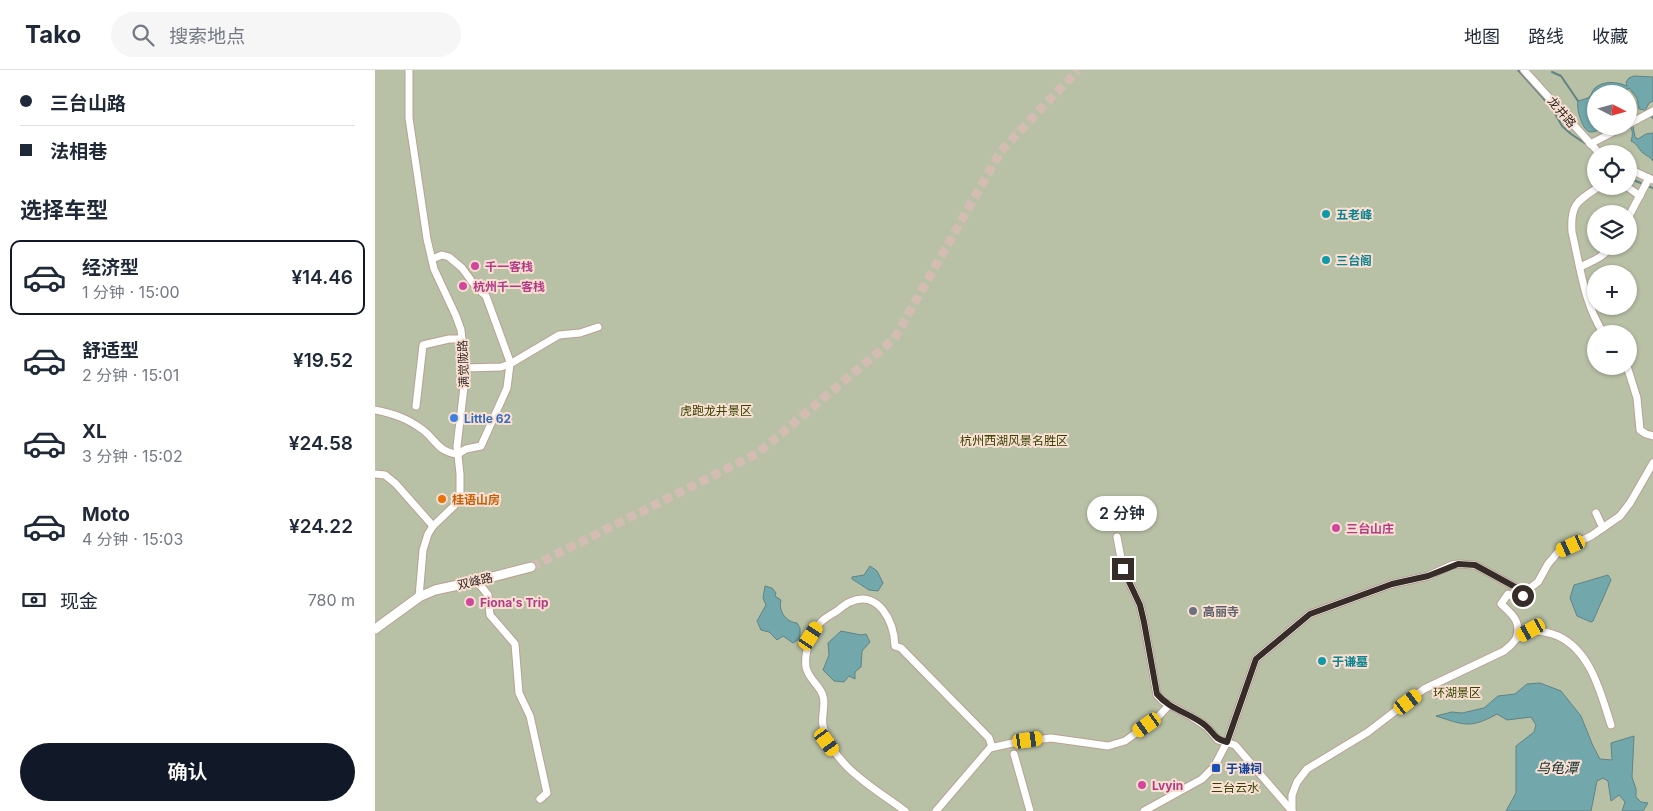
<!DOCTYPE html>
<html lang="zh">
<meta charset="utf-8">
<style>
:root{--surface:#fff;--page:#f6f6f7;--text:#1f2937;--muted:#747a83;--line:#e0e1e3;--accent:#111827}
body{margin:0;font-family:Inter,"Noto Sans SC",sans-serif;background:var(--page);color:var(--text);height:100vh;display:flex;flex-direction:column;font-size:19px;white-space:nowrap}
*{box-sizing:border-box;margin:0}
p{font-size:16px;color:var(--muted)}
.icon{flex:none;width:28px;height:28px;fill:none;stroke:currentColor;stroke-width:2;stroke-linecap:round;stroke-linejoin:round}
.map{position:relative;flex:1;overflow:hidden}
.drawer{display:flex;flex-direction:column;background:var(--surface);width:375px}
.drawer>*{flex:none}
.hud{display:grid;align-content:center;height:110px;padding:0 20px;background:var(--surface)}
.needle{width:32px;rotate:96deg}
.controls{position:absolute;left:1212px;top:15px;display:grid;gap:10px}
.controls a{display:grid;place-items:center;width:50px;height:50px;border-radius:50%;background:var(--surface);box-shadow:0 1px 4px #0004;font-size:25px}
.end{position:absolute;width:22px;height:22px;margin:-11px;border:6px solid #372d28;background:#fff;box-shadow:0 0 0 2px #fff}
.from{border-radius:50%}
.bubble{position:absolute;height:35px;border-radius:18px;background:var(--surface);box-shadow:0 1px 4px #0004;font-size:16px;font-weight:600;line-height:35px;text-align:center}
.car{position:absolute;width:15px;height:30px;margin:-15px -8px;border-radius:6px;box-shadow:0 0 4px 1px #0007;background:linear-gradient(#f5c518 24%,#345 0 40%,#f5c518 0 76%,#345 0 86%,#f5c518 0)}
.hud b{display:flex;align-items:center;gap:18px;height:48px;font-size:19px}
.hud b+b{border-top:1px solid var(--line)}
.hud i{width:12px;height:12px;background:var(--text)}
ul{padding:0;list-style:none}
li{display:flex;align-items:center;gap:15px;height:75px;margin:0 10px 8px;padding:0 10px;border:2px solid transparent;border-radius:10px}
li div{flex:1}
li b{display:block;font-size:19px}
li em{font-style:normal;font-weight:600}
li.current{border-color:var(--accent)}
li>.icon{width:45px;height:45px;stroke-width:1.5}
h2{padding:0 20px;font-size:22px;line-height:60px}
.pay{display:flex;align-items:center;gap:12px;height:55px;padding:0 20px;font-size:19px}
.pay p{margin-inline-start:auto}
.button{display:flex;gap:10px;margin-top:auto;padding:10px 20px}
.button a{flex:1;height:58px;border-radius:30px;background:var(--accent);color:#fff;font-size:20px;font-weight:600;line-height:58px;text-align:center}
header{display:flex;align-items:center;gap:30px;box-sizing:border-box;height:70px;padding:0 25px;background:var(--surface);border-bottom:1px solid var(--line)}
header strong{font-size:24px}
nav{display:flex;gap:28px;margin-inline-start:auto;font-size:18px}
.search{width:350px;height:45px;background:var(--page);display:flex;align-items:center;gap:12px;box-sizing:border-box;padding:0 18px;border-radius:28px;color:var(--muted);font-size:19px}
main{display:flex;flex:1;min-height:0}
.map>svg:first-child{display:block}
</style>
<header>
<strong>Tako</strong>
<div class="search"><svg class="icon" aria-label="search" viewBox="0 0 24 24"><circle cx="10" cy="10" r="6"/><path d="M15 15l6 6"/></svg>搜索地点</div>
<nav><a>地图</a><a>路线</a><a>收藏</a></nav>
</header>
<main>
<section class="drawer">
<div class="hud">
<b><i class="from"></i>三台山路</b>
<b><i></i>法相巷</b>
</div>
<h2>选择车型</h2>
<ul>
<li class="current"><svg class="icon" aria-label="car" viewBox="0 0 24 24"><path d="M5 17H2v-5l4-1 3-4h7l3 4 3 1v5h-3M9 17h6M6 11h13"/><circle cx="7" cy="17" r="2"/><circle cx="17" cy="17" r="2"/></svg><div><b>经济型</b><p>1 分钟 · 15:00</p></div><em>¥14.46</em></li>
<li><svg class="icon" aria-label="car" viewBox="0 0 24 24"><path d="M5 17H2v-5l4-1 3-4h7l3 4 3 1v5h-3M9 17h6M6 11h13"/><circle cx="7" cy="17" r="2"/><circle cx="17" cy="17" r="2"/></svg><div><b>舒适型</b><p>2 分钟 · 15:01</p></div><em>¥19.52</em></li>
<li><svg class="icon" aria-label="car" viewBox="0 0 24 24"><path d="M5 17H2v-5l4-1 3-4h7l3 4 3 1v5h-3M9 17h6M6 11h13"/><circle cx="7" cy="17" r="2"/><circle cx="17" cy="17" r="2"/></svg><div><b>XL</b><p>3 分钟 · 15:02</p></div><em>¥24.58</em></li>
<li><svg class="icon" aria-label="car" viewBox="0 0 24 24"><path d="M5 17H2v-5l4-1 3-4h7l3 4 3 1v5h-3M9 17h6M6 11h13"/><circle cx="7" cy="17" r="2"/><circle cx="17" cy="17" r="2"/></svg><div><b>Moto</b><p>4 分钟 · 15:03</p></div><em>¥24.22</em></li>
</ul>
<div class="pay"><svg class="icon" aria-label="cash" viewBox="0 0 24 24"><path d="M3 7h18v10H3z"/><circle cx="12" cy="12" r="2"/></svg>现金<p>780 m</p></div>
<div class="button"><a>确认</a></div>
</section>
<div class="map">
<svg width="1278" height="741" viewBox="0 0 1278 741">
<rect width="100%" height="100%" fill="#fae0d3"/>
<path fill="#b8c0a6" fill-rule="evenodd" d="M0,0H1278V741H0ZM1221,24H1254V56H1221ZM1221,84H1254V116H1221ZM1221,144H1254V176H1221ZM1221,204H1254V236H1221ZM1221,264H1254V296H1221Z"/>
<g fill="#72a8ac" stroke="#608384">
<path d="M1259,6L1278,7V31L1274,33L1271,39L1272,42L1278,46V49L1269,40L1264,39L1262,28L1254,18L1247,24H1221V56H1232C1227,58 1221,62 1216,62C1207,62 1201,37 1203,31L1213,28C1217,25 1217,21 1220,18C1229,10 1243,12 1252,16L1251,12L1254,8Z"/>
<path d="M1254,55L1258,56L1260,67L1263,69L1271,64L1278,63V91C1275,87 1272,86 1268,83C1263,79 1263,74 1256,71C1258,65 1258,59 1254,55Z"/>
<path d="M495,496L502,501L508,513L503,521L494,520L477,509V507L489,505Z"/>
<path d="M1233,505L1236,510L1218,551L1216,552L1202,546L1195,528L1199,515Z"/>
<path d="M390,516L397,518L401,523L400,526L406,530C403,541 411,552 422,553L425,558V568L418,573L408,566L402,570L394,562L386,560L382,551L391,535L388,528Z"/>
<path d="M466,561L486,565L491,564L495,572L487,581L486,597L480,602V609L474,606L469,612L459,611L448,600L454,585L453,573Z"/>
<path d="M1165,613L1186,621L1206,646L1218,676L1225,689L1237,690L1236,673L1259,666L1257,707L1261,719V727L1266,732L1273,733L1268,741H1247L1250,732L1244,725L1236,731L1233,711L1228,708L1222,711L1216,741H1131L1141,723V676L1159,662L1161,655L1156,647L1132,650L1122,644C1095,659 1089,655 1061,646L1077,642L1087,643L1109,638L1123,626L1140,624L1152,614Z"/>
</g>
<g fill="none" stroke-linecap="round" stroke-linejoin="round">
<g stroke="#608384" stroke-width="2">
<path d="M1143,0L1177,38L1187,56L1196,64L1214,76"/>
<path d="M1177,2L1186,6L1203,31"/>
<path d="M1254,108L1268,114"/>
<path d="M1272,116L1278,118"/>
</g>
<path stroke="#d3bcb1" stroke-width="9" stroke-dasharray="9 4.5" stroke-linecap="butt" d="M156,497L383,383L519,269L626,81L703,0"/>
<defs>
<g id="minor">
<path d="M34,0V48L52,169L59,199L81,246L86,260L89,288V317L82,376L85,404V423L79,436L58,456L53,464L48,480L44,527"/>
<path d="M1149,0L1225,84"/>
<path d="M1254,54L1278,41"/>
<path d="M1215,74L1250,56"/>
<path d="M1254,99L1278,110"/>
<path d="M1225,116C1203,131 1195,133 1197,162C1205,196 1209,234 1229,264"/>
<path d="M1251,116L1265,126"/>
<path d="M1254,146L1274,108"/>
<path d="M1205,197C1217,191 1228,188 1236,176"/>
<path d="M1252,296L1262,328L1265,360L1271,364L1278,366"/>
<path d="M89,298L126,297L135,294L184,265L205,263L223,257"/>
<path d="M41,336L48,275L74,269H87"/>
<path d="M0,340C19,344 32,348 48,360C61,370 64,383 83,384L91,379L106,376L132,318L135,294L134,289L111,226L101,217L87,198L74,187L67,185L57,189"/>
<path d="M0,404L10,405L21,414L58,456"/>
<path d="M1221,443L1228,458"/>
<path d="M742,467L748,499L765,535L769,552L782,625L789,632L817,647L832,657L843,670L860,675L917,741"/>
<path d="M102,511L113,525L115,545L140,574L144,623L155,646L172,723L165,729"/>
<path d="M1149,520L1146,531L1133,524L1126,534C1138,545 1147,552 1141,569L1157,560C1166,561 1175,563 1183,566C1216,581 1226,624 1236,655"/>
<path d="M639,684L655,741"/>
<path d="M917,740V725L922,712L932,699L993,662L1049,619L1129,581L1136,575L1141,569"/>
<path d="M530,741C501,719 456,695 448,656C446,646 451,635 448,626C445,615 433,609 431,597C429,583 436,561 447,551C451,547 457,544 462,541C466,538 470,534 475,532C504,519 519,552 520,576L526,578L614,668L617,677"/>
<path d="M561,741L615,678L642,672L676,668L733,676L750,671L783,647L794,635"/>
<path d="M769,741L827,709L839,697L852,672L881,589L935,544L1017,514L1053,506L1077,495L1083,494L1100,495L1142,518L1149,520L1155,518L1163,512L1173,494L1184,481L1216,466L1245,446L1255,433L1278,393"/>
</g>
<path id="major" d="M0,559L44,527L60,520L102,511L156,497"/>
</defs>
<use href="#minor" stroke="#b9a195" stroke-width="9"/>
<use href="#major" stroke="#b9a195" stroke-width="11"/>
<use href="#minor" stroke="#fff" stroke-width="7"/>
<use href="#major" stroke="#fff" stroke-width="9"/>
</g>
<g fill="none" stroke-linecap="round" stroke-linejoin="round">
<path stroke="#372d28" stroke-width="6" d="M748,499L765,535L769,552L782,624C795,640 816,643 831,656C840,664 839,669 852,672L881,589L935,544L1017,514L1053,506L1083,494L1100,495L1142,518L1149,520L1148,526"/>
</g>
<g fill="#0f9aa8" stroke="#fae0d3" stroke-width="2">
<circle cx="951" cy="144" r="5"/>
<circle cx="951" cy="190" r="5"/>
<circle cx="947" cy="591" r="5"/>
</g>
<g fill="#d1479c" stroke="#fae0d3" stroke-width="2">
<circle cx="100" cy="196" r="5"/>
<circle cx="88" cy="216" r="5"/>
<circle cx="961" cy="458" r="5"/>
<circle cx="95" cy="532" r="5"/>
<circle cx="767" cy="715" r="5"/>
</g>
<circle fill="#3f7fe0" stroke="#fae0d3" stroke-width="2" cx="79" cy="348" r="5"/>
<circle fill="#e8710a" stroke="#fae0d3" stroke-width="2" cx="67" cy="429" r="5"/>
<circle fill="#6b7280" stroke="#fae0d3" stroke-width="2" cx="818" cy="541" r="5"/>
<rect fill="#1a4fb4" stroke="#fae0d3" stroke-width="2" x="836" y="693" width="10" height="10" rx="2.5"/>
<g text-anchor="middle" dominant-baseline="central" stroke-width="4" stroke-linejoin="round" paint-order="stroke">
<g font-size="12" fill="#372d28" stroke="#fae0d3">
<text transform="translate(1187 42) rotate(49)">龙井路</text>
<text transform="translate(88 294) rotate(-92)">满觉陇路</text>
<text transform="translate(100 511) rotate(-13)">双峰路</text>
</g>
<g font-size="12" font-weight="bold" fill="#0d838f" stroke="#fae0d3" text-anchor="start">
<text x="961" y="144">五老峰</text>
<text x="961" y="190">三台阁</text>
<text x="957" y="591">于谦墓</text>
</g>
<g font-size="12" font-weight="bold" fill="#b23c85" stroke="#fae0d3" text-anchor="start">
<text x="110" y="196">千一客栈</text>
<text x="98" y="216">杭州千一客栈</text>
<text x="971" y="458">三台山庄</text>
<text x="105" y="532">Fiona's Trip</text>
<text x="777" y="715">Lvyin</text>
</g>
<g font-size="12" fill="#364300" stroke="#fae0d3">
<text x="341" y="340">虎跑龙井景区</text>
<text x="639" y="370">杭州西湖风景名胜区</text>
<text x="1082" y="622">环湖景区</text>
<text x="860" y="717">三台云水</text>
</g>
<g font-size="12" font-weight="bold" fill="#366cbe" stroke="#fae0d3" text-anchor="start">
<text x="89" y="348">Little 62</text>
</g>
<g font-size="12" font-weight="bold" fill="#c56008" stroke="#fae0d3" text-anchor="start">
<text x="77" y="429">桂语山房</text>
</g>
<g font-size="12" font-weight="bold" fill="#5b616d" stroke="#fae0d3" text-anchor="start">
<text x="828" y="541">高丽寺</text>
</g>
<g font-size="12" font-weight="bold" fill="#164399" stroke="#fae0d3" text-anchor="start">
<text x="851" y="698">于谦祠</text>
</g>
<g font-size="14" font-style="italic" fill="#122f31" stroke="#fae0d3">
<text x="1182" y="697">乌龟潭</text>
</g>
</g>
</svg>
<div class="controls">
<a><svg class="needle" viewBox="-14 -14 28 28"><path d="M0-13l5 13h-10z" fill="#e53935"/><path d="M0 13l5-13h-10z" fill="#747a83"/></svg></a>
<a><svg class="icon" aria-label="locate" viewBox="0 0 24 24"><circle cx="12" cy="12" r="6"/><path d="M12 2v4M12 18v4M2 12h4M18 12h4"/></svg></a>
<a><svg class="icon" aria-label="layers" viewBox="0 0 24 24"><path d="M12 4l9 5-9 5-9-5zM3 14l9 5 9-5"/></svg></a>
<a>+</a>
<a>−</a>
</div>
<i class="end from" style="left:1148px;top:526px"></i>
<i class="end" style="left:748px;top:499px"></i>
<div class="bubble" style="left:712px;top:426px;width:70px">2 分钟</div>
<i class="car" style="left:1196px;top:476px;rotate:245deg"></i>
<i class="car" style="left:1156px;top:560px;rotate:241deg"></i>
<i class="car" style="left:436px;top:566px;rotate:33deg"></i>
<i class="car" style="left:1033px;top:632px;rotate:53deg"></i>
<i class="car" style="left:772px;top:655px;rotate:235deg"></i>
<i class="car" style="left:653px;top:670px;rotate:82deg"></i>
<i class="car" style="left:452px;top:672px;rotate:144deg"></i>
</div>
</main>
